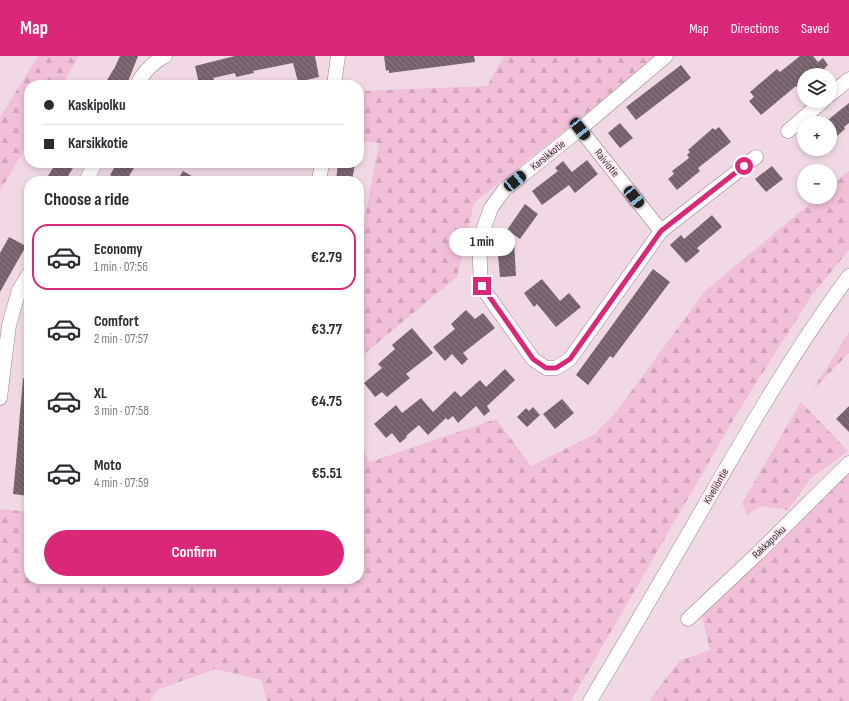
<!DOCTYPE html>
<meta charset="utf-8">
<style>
:root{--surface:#fff;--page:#f7f7f7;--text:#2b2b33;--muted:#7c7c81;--line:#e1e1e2;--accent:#db2777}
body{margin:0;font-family:"Sofia Sans Condensed",sans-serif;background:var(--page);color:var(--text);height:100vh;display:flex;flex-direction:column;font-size:15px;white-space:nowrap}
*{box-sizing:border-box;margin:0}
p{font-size:13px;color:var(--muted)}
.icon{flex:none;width:22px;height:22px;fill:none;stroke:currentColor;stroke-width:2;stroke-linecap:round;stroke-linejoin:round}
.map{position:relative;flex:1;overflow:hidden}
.details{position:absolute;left:24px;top:120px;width:340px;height:408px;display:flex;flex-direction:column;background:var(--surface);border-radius:16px;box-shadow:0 2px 6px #0003}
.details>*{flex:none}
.hud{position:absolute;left:24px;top:24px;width:340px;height:88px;border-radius:16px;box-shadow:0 2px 6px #0003;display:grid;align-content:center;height:88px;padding:0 20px;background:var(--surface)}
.buttons{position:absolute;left:797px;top:12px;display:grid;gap:8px}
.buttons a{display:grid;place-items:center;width:40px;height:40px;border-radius:50%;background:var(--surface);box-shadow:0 2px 6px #0003;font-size:20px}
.end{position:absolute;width:18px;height:18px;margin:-9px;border:5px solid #db2777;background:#fff;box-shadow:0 0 0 2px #fff}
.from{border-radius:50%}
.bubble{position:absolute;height:28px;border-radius:14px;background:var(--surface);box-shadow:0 2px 6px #0003;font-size:13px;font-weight:700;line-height:28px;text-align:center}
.car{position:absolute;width:12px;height:24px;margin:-12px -6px;border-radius:5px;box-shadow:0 0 3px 1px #0007;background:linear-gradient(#222 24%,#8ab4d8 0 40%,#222 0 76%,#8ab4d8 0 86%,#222 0)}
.hud b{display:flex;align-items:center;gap:14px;height:38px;font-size:15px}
.hud b+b{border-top:1px solid var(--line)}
.hud i{width:10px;height:10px;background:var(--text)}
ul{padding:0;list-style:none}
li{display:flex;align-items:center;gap:12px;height:66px;margin:0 8px 6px;padding:0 12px;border:2px solid transparent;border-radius:16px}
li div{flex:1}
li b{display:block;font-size:15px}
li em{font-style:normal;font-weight:700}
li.selected{border-color:var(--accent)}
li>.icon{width:36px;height:36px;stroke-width:1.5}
h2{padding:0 20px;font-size:18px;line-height:48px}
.button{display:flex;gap:8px;margin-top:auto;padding:8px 20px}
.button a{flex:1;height:46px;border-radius:24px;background:var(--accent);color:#fff;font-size:16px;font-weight:700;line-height:46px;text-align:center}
header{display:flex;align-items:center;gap:24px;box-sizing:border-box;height:56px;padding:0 20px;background:var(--accent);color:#fff}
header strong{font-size:19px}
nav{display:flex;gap:22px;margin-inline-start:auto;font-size:14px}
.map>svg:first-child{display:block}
</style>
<header>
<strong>Map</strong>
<nav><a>Map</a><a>Directions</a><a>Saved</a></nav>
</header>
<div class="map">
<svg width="849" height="645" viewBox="0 0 849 645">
<defs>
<pattern id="forest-firs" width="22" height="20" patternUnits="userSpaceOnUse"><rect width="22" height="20" fill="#f1bfd8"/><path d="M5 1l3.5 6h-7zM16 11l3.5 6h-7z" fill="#cfa4ba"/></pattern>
<pattern id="building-back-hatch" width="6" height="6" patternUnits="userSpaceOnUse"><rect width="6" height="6" fill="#75616b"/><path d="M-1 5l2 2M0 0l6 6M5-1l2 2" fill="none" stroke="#897981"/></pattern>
</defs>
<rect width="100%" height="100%" fill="#f0d9e5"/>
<g fill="url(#forest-firs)">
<path d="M38,0H79L62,29H29V86L0,135V61Z"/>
<path d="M504,0H658L474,147L457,221L359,302V192L379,87L359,85V35L487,30Z"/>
<path d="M849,115V194L812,239L736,359L571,645H267L261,624L215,613L157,634L150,645H0V453L29,456V523H359V389L370,406L496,363L531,410L595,378L616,356L705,235L818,141H830V131Z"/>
<path d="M849,276V297L812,335Z"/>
<path d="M801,346L848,395L811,422L788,454L761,450L747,459L742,447Z"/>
<path d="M849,417V645H649L679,605L710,594L701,556Z"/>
</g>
<g fill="url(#building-back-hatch)">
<path d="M120,0H138L129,23L125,29H104L115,11Z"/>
<path d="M235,0H315L319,21L298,26L293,7L253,15L254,17L236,21L235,17L213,22L214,24L199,28L195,10Z"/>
<path d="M384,0H474L475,6L389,17V14L386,15Z"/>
<path d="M800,0H813L818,6L823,2L828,9L824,13L825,14L819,19H804V39L796,30L761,59L749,45L754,41L750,36L777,13L780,16Z"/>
<path d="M681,9L691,22L636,64L626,51Z"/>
<path d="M849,47V67L844,71L845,73L830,86V67H824Z"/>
<path d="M620,67L633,82L620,92L608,77Z"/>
<path d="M719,71L731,86L698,112L700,115L677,134L668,123L674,118L672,115L689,102L687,99L690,96L688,94L713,72L715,74Z"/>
<path d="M587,104L598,118L575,137L569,129L542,149L532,135L558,115L555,112L563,105L572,116Z"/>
<path d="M56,107H76L65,125H56L48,120Z"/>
<path d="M117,107H137L126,125H121L110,119Z"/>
<path d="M338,107H355L352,125H336Z"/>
<path d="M772,110L783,123L766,136L755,123Z"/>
<path d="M183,115L200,125H177Z"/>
<path d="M525,148L538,158L520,183L507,174Z"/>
<path d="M712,159L722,171L697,192L700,195L686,207L670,189L681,179L684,183Z"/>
<path d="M9,181L26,190L0,236V197Z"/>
<path d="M514,186L516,220L500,221L497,188Z"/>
<path d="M653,213L670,226L613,302L610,300L588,329L576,319Z"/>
<path d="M542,223L560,245L569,237L581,251L556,271L537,248L534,251L524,237Z"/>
<path d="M466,254L475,263L483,257L495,272L463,297L468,303L462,309L452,298L445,305L433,291L455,273L451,268Z"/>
<path d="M412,272L433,297L406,318L410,322L387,341L382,336L375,341L364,327L382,312L378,308L395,293L392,289Z"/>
<path d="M505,313L515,324L487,350L490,355L484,360L476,350L458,367L453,360L448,364L446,362L428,379L419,369L406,380L407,381L400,387L392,377L386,382L374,368L396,349L402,357L421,342L433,356L455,335L461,341L480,324L486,331Z"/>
<path d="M23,322L29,323V440L13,438L16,406Z"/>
<path d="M562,343L574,357L555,373L543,358Z"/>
<path d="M849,350V376L836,363Z"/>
<path d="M533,351L540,359L527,371L517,361L526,352L529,355Z"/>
</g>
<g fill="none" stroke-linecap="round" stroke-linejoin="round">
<defs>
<g id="minor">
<path d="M137,29C143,17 153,6 165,0"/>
<path d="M334,29L338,0"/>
<path d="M830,39L849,23"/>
<path d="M580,73L661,175L570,303L556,312H546L533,303L481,230L479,185L491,152L504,134L580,73L666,0"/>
<path d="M788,75L823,45"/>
<path d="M86,125L95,107"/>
<path d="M319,125L322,107"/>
<path d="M661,175L756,101"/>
<path d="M0,342L9,269L19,234L29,218"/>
<path d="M688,563L757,498L849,407"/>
<path d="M590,645C628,582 665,518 702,454C748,374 794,294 849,220"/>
</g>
</defs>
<use href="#minor" stroke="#99848e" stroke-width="15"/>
<use href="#minor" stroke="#fff" stroke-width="14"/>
</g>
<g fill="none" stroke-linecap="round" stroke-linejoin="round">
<path stroke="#db2777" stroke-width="5" d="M482,230L533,303L546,312H556L570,303L661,175L744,110"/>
</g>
<g text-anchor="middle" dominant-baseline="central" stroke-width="4" stroke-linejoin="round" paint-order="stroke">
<g font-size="11" fill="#393034" stroke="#fee7f2">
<text transform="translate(548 99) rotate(-39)">Karsikkotie</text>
<text transform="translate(607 107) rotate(51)">Raiviotie</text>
<text transform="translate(716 430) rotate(-60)">Kiveliöntie</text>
<text transform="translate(769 486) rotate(-44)">Rakkapolku</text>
</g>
</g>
</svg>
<div class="buttons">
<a><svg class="icon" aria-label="layers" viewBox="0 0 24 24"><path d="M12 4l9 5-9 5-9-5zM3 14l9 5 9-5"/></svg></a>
<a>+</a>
<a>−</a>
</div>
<i class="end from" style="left:744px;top:110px"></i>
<i class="end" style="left:482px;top:230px"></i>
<div class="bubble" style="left:449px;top:172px;width:66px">1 min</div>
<i class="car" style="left:580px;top:73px;rotate:142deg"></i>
<i class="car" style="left:515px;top:125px;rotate:51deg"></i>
<i class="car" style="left:634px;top:141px;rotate:141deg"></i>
<div class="hud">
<b><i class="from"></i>Kaskipolku</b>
<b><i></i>Karsikkotie</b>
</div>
<section class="details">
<h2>Choose a ride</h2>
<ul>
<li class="selected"><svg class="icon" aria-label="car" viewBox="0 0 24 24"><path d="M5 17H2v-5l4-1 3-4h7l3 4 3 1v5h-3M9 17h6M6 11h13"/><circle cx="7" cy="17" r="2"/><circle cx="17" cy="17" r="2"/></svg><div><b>Economy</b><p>1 min · 07:56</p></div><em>€2.79</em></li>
<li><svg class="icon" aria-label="car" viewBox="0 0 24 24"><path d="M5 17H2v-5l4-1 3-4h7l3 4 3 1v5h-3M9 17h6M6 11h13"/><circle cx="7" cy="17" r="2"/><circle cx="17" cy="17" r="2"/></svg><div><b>Comfort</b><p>2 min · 07:57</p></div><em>€3.77</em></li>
<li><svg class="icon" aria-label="car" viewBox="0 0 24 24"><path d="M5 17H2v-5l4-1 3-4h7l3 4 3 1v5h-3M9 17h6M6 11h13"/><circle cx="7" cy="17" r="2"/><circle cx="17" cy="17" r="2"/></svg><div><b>XL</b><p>3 min · 07:58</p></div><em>€4.75</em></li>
<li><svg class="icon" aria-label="car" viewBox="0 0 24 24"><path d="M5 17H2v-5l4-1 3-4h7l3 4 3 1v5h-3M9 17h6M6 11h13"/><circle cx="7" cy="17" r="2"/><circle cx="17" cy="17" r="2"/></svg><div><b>Moto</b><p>4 min · 07:59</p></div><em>€5.51</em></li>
</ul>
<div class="button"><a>Confirm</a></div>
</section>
</div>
